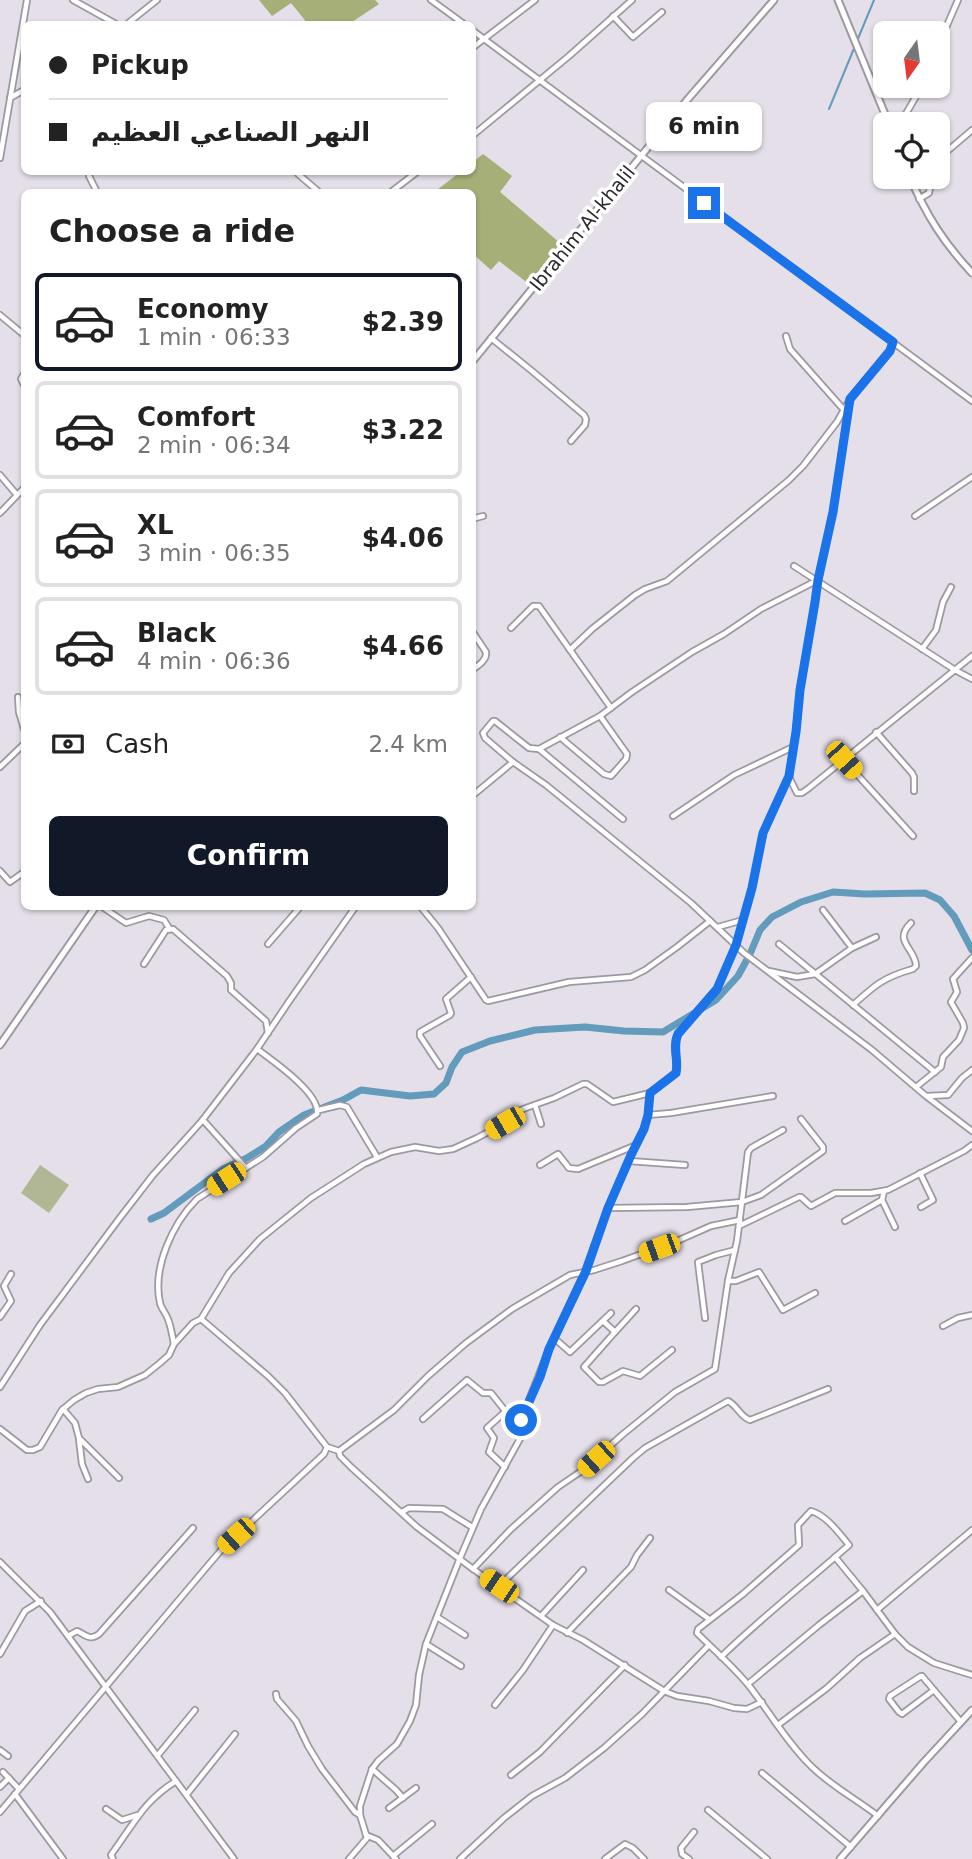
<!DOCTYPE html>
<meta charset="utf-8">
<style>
:root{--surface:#fff;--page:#f6f6f6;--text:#222;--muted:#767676;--line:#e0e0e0;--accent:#111827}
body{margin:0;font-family:"DejaVu Sans",Cairo,sans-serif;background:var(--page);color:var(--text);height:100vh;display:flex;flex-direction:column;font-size:26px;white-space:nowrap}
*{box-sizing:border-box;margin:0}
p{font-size:23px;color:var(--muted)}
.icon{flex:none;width:38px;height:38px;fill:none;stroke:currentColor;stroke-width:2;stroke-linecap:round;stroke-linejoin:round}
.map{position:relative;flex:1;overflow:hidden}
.side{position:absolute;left:21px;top:189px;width:455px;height:721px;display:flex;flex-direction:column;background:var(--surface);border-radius:10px;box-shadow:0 2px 5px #0004}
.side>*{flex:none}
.banner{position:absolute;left:21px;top:21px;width:455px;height:154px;border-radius:10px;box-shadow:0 2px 5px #0004;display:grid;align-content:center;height:154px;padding:0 28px;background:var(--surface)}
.needle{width:46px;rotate:194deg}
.buttons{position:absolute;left:873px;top:21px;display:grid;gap:14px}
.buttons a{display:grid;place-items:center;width:77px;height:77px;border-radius:10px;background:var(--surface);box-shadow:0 2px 5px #0004;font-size:35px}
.end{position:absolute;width:32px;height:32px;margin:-16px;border:9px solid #1a73e8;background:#fff;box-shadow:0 0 0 4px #fff}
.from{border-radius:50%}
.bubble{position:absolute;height:49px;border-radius:10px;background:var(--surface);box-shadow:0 2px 5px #0004;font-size:23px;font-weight:700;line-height:49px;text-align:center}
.car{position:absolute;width:21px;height:42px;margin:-21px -10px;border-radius:9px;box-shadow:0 0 5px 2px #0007;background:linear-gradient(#f5c518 24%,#345 0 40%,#f5c518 0 76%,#345 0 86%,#f5c518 0)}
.banner b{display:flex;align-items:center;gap:24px;height:66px;font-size:26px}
.banner b+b{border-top:2px solid var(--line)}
.banner i{width:18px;height:18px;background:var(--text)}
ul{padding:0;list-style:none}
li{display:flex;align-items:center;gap:21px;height:98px;margin:0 14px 10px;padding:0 14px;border:4px solid var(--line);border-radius:10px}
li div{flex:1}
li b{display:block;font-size:26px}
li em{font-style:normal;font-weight:700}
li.current{border-color:var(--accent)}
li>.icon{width:63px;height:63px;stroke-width:1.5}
h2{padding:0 28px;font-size:32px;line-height:84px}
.pay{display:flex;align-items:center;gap:18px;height:77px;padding:0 28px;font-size:26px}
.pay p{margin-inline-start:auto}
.cta{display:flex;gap:14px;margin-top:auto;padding:14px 28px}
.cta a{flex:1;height:80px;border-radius:10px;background:var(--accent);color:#fff;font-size:28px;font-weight:700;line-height:80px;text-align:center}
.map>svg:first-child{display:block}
</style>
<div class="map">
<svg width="972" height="1859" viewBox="0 0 972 1859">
<rect width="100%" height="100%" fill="#e5dfe9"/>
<path fill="#b1b795" d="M40,1165L69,1185L49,1213L21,1193Z"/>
<g fill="#a6af77">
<path d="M259,0H375L379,4L349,24H308L291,3L272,16Z"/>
<path d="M483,154L512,176L500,192L560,243L529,284L499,261L491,270L473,254L472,192H439L437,190L460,172H472L473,162Z"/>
</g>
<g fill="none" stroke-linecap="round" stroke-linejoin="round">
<g stroke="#629bbb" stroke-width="2">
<path d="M857,41L874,0"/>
<path d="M829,109L855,46"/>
</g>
<path stroke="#629bbb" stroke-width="7" d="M151,1219L164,1213L223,1169L247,1158L266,1146L279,1132L304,1115L343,1100L361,1090L410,1096L434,1094L446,1083L452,1067L462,1052L490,1041L535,1030L585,1027L624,1031L663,1032L716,1000L738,976L750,954L760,930L772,917L801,902L833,892L865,894L925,893L940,900L954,916L972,950"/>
<defs>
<g id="minor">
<path d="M73,0L116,24"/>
<path d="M431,0L464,24"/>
<path d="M613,16L633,37L662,12"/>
<path d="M127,24L157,0"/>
<path d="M472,30L972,401"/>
<path d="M938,46L958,0"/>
<path d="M472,48L535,0"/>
<path d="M10,98L24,90"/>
<path d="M900,124L922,86"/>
<path d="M472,136L569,56L632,0"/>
<path d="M0,158L27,0"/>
<path d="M938,159L972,130"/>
<path d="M90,172L89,176L97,192"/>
<path d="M301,172L298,174L319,192"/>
<path d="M391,192L417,172"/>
<path d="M919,199L929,193L932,177"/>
<path d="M0,315L24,335"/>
<path d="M786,336L790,349L844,410"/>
<path d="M491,338L532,371L584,415L586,419L585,425L571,441"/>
<path d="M24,374L21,379L24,385"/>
<path d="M0,475L17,495"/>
<path d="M0,513L24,488"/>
<path d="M915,516L972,477"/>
<path d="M472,519L483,516"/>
<path d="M794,566L955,670L972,679"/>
<path d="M511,628L533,606H539L611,708"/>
<path d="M472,631L486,652C487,660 479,665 472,670"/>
<path d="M922,649L936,630L943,602L951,587"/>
<path d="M570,650L592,629L635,595L645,589L667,581L789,480L803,466L837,422L850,399L889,351L893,342"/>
<path d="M18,697L19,712L24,729"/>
<path d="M876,732L912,773L914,777V791"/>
<path d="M560,737L604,774L611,776L626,759L627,754L600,716"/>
<path d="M539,749L600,716L632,692L692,652L724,634L761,609L818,580"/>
<path d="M844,760L913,836"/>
<path d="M513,762L546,785L691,903L744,953L872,1050L926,1096L972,1131"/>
<path d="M0,767L24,744"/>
<path d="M789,777L797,793H802L809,788L972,656"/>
<path d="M472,796L513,762L485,738L483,733L493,721H495L529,748L539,749L623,819"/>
<path d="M673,816L734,775L793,747"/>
<path d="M0,871L10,882L24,872"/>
<path d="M101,906L126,923L149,916L164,920L169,928"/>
<path d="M420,906L438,928L486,1000L488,1001L569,982L631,977L645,970L677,947L710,921"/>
<path d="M823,910L852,948"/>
<path d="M718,927L743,920"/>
<path d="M268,944L301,906"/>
<path d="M779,944L935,1072"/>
<path d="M144,964L166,930L173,929L227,976L231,983V990L266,1021L268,1033"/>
<path d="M769,971L797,977L815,974L852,948L876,937"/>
<path d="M853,1005C875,985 884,977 913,969L916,966C916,949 892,941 911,923"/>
<path d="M440,1066L420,1036V1032L450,1015L451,1013L446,999L471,977"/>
<path d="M916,1087L941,1067L943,1057L959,1040L964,1028L963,1023L951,1002L957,992L953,979L972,958"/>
<path d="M927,1096L948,1095L962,1078L972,1070"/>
<path d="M535,1105L541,1124"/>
<path d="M319,1110L340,1105L347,1107L377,1157"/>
<path d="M648,1115L671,1113L773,1096"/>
<path d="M203,1120L246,1168"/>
<path d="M629,1161L685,1165"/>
<path d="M540,1165L558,1154L569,1168L578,1169L634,1146"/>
<path d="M920,1173L933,1200L921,1207"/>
<path d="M882,1200L895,1227"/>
<path d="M608,1208L687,1207L742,1202L761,1195L823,1151V1147L801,1119"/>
<path d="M845,1221L882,1200L884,1191"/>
<path d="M739,1226L799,1197H801L811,1206L835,1193H871L888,1190L964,1151L972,1145"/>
<path d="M728,1281H736L759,1272L783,1310L815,1293"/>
<path d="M0,1317L11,1301L4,1286L11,1274"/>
<path d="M705,1318L698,1262L716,1255L735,1250"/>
<path d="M201,1319L268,1376L285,1393L327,1447"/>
<path d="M603,1321L615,1332L584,1367L599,1382H603L623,1371L640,1376L672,1350"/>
<path d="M943,1326L958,1318L972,1315"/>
<path d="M615,1332L636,1309"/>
<path d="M554,1338L570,1352L611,1313"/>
<path d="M174,1344C172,1335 171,1325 167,1317C165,1312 161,1308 160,1303C152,1267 173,1223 197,1199L263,1157L296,1128L317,1114C321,1094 273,1061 257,1049"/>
<path d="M0,1387L40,1325L119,1219L153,1175L201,1122L257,1049L290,1000L356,906"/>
<path d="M63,1409L75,1423L79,1438L119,1478"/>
<path d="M423,1419L467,1380L483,1393H491L518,1427"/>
<path d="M0,1429L27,1450H33L40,1447L62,1410L74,1400L86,1393L98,1389L118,1387L145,1375L160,1363L169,1355L174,1344L193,1323L201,1319L229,1273L260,1239L311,1198L364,1164L391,1152L415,1147L439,1151L453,1149L477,1138L505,1123L514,1114L523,1109L554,1098L583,1084H587L613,1102L650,1093L676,1073C679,1060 671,1047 678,1033L717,989L736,945L752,888L763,833L789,776L796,732L800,690L815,602L818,580L833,511L850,399"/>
<path d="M79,1439L82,1464L88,1479"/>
<path d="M339,1451L340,1456L351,1467L417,1527L473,1569L553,1625L583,1640L664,1691L677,1696L709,1701L734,1708L747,1709L762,1702"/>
<path d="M505,1467L489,1452L494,1438L487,1428L506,1411"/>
<path d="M402,1512L409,1508L443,1509L472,1527"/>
<path d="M835,1557L863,1591L895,1634L908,1647L934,1663L972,1675"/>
<path d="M0,1562L50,1612L234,1859"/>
<path d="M473,1569L510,1530L558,1487L583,1470L622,1435L675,1392L715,1369L728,1281L737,1241L748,1152L751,1148L783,1130"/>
<path d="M499,1586L633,1458L645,1448L728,1401C737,1405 740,1417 750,1420L828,1389"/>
<path d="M669,1590L709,1619"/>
<path d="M877,1610L972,1530"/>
<path d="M541,1616L583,1570"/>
<path d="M437,1617L465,1635"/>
<path d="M567,1633L631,1567L637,1555L650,1538"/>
<path d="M68,1636L77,1631C86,1635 90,1641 99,1634L193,1528"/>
<path d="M426,1644L461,1666"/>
<path d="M0,1654L25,1611L41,1601"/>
<path d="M721,1657C761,1618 806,1583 849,1545C839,1533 826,1515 811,1511L798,1525L799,1545L743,1594L698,1629L697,1633C715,1651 735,1668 750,1687C770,1713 786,1741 809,1764C829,1785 855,1798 878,1816"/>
<path d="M748,1684L819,1625L863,1591"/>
<path d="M934,1690L902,1714L899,1712L889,1699L890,1696L921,1676H922L961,1722"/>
<path d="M276,1694L277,1699L296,1721L308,1746L322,1769L355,1812L360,1815"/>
<path d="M495,1705L523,1670L553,1625"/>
<path d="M778,1725L827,1688L860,1658L895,1634"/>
<path d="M0,1750L8,1756"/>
<path d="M158,1755L195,1710"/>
<path d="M372,1769L396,1790L403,1798"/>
<path d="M3,1772L19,1789"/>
<path d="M762,1773L851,1847"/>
<path d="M511,1775L540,1752L625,1665"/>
<path d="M0,1787L9,1778"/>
<path d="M15,1794L63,1859"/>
<path d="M187,1794L235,1734"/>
<path d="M389,1808L416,1788"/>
<path d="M106,1809L122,1820L138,1815"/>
<path d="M708,1810L767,1859"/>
<path d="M0,1812L205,1569L223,1548L324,1454L327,1447L339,1451L394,1410L428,1376L466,1343L512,1309L570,1275L594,1270L622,1261L677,1241L711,1226L740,1220"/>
<path d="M366,1835L378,1840L396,1859"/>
<path d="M393,1856L432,1824"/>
<path d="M113,1859L111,1855L113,1852C135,1822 144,1801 176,1781"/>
<path d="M349,1859L367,1838L360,1815V1806L372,1769L378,1761L397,1744L410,1721L416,1705L419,1675L426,1644L460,1558L481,1509L521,1437L518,1428L549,1349L585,1271L608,1208L631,1155L644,1129L648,1115L650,1093"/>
<path d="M460,1859L504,1818L532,1796L565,1778L604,1748L642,1714L709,1645"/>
<path d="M605,1859L625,1844L633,1848L644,1859"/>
<path d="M689,1859L682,1854L681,1848L694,1832"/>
</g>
<g id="tertiary">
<path d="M838,0L889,124"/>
<path d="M910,177C926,215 944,243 972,273"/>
<path d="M472,362L687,100L774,0"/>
<path d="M0,1045L96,906"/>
<path d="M840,1859L924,1762L972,1710"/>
</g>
</defs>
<use href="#minor" stroke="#9d98a1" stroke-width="8"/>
<use href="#tertiary" stroke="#9d98a1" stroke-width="9"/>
<use href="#minor" stroke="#fff" stroke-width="4.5"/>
<use href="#tertiary" stroke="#fff" stroke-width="5"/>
</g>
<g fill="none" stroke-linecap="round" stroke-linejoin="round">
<path stroke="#1a73e8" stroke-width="9" d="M521,1420L540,1377L549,1349L586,1271L608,1208L631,1155L644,1129L648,1115L650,1093L676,1073C679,1060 672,1047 678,1034L717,989L736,945L752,888L763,833L789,776L796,732L800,690L815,602L818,580L833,512L850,399L890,351L893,342L704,203"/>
</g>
<g text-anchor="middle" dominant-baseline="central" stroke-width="7" stroke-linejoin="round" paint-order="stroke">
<g font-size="19" fill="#2a282c" stroke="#fff">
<text transform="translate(582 228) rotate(-51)">Ibrahim Al-khalil</text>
</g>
</g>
</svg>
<div class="buttons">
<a><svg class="needle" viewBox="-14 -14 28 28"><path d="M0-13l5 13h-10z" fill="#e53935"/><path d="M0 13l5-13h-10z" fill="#767676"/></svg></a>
<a><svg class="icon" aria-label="locate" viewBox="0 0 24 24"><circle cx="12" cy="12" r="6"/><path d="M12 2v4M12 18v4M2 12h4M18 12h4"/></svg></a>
</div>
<i class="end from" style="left:521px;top:1420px"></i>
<i class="end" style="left:704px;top:203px"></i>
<div class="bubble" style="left:646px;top:102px;width:116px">6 min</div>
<i class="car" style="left:844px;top:760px;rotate:138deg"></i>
<i class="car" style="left:505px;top:1123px;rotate:240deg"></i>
<i class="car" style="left:226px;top:1179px;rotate:237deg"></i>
<i class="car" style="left:659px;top:1248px;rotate:250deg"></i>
<i class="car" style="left:596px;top:1459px;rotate:228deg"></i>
<i class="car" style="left:236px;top:1536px;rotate:228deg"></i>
<i class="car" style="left:499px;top:1586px;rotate:304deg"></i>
<div class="banner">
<b><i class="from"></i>Pickup</b>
<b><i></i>النهر الصناعي العظيم</b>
</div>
<section class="side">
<h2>Choose a ride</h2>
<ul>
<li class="current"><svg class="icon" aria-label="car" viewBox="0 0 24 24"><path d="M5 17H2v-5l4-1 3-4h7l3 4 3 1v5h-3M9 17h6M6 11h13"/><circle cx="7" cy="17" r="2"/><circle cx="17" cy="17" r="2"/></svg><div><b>Economy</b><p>1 min · 06:33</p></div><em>$2.39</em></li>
<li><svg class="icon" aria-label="car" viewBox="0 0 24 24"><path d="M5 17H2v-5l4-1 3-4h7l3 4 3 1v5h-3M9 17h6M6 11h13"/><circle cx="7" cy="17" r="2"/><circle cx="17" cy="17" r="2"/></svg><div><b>Comfort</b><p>2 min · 06:34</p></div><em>$3.22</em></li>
<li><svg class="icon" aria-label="car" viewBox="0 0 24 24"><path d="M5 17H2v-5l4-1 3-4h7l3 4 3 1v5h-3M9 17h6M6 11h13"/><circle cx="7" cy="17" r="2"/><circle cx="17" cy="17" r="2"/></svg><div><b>XL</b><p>3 min · 06:35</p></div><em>$4.06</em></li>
<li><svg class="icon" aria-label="car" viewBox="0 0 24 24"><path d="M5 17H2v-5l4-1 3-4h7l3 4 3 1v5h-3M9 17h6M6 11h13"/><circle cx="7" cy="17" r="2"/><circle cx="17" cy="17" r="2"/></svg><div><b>Black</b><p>4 min · 06:36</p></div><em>$4.66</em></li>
</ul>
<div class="pay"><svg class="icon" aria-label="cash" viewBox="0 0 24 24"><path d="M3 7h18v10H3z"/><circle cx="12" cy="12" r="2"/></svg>Cash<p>2.4 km</p></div>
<div class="cta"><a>Confirm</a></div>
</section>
</div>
